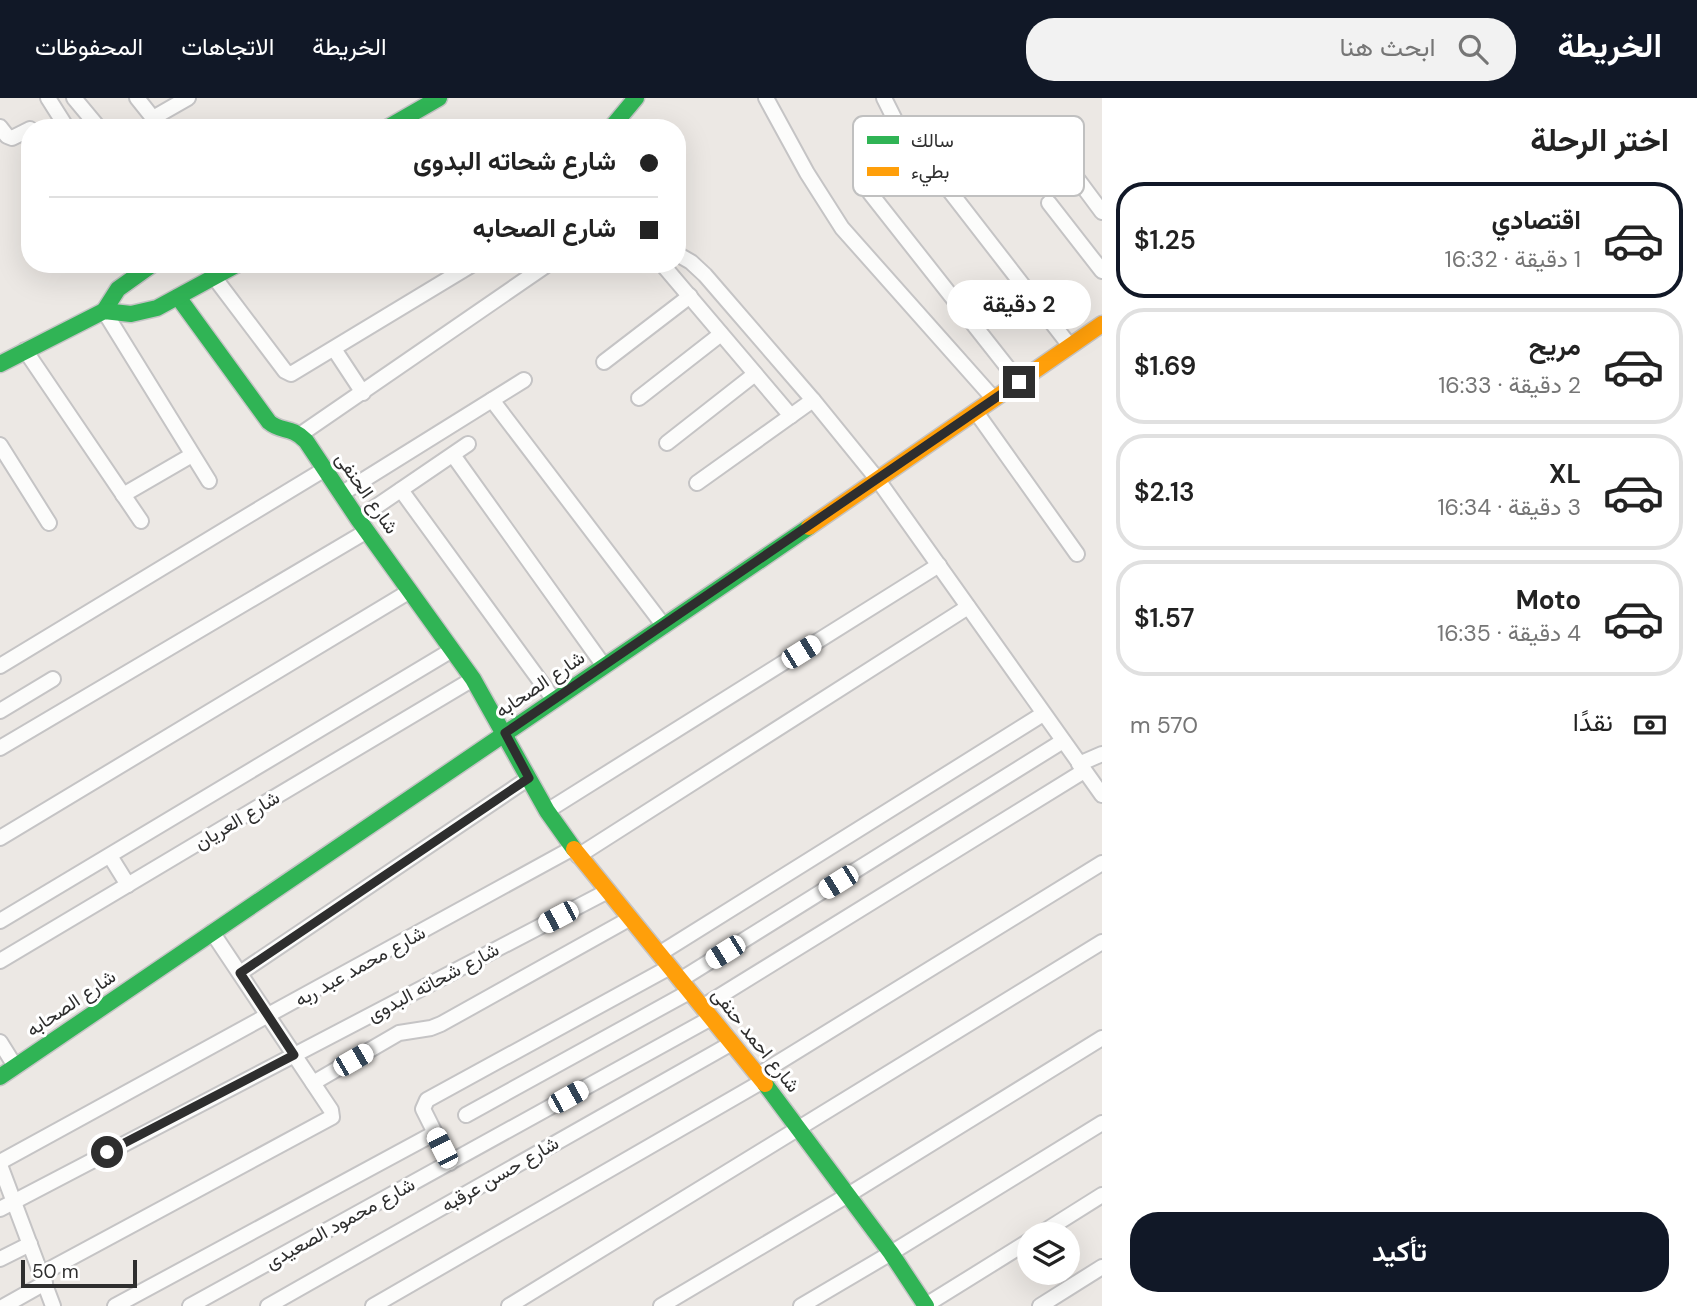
<!DOCTYPE html>
<html lang="ar">
<meta charset="utf-8">
<style>
:root{--surface:#fff;--page:#f2f2f2;--text:#222;--muted:#767676;--line:#e0e0e0;--accent:#111827}
body{margin:0;font-family:"DM Sans",Vazirmatn,sans-serif;background:var(--page);color:var(--text);direction:rtl;height:100vh;display:flex;flex-direction:column;font-size:26px;white-space:nowrap}
*{box-sizing:border-box;margin:0}
p{font-size:23px;color:var(--muted)}
.icon{flex:none;width:38px;height:38px;fill:none;stroke:currentColor;stroke-width:2;stroke-linecap:round;stroke-linejoin:round}
.map{position:relative;flex:1;overflow:hidden;direction:ltr}
.sheet{display:flex;flex-direction:column;background:var(--surface);width:595px}
.sheet>*{flex:none}
.guide{position:absolute;left:21px;top:21px;width:665px;height:154px;border-radius:28px;box-shadow:0 7px 28px #0002;direction:rtl;display:grid;align-content:center;height:154px;padding:0 28px;background:var(--surface)}
.controls{position:absolute;left:1017px;top:1124px;display:grid;gap:14px}
.controls a{display:grid;place-items:center;width:63px;height:63px;border-radius:50%;background:var(--surface);box-shadow:0 7px 28px #0002;font-size:35px}
.scale{position:absolute;left:21px;bottom:18px;width:116px;box-sizing:border-box;padding-left:7px;border:4px solid #2e2e2e;border-top:0;font-size:19px;line-height:24px;white-space:nowrap;color:#2e2e2e;-webkit-text-stroke:5px #fff;paint-order:stroke}
.end{position:absolute;width:32px;height:32px;margin:-16px;border:9px solid #2e2e2e;background:#fff;box-shadow:0 0 0 4px #fff}
.from{border-radius:50%}
.bubble{position:absolute;height:49px;border-radius:24px;background:var(--surface);box-shadow:0 7px 28px #0002;font-size:23px;font-weight:600;line-height:49px;text-align:center;direction:rtl}
.car{position:absolute;width:21px;height:42px;margin:-21px -10px;border-radius:9px;box-shadow:0 0 5px 2px #0007;background:linear-gradient(#fff 24%,#345 0 40%,#fff 0 76%,#345 0 86%,#fff 0)}
.guide b{display:flex;align-items:center;gap:24px;height:66px;font-size:26px}
.guide b+b{border-top:2px solid var(--line)}
.guide i{width:18px;height:18px;background:var(--text)}
ul{padding:0;list-style:none}
li{display:flex;align-items:center;gap:21px;height:116px;margin:0 14px 10px;padding:0 14px;border:4px solid var(--line);border-radius:28px}
li div{flex:1}
li b{display:block;font-size:26px}
li em{font-style:normal;font-weight:600}
li.selected{border-color:var(--accent)}
li>.icon{width:63px;height:63px;stroke-width:1.5}
h2{padding:0 28px;font-size:32px;line-height:84px}
.pay{display:flex;align-items:center;gap:18px;height:77px;padding:0 28px;font-size:26px}
.pay p{margin-inline-start:auto}
.cta{display:flex;gap:14px;margin-top:auto;padding:14px 28px}
.cta a{flex:1;height:80px;border-radius:28px;background:var(--accent);color:#fff;font-size:28px;font-weight:600;line-height:80px;text-align:center}
header{display:flex;align-items:center;gap:42px;box-sizing:border-box;height:98px;padding:0 35px;background:var(--accent);color:#fff}
header strong{font-size:33px}
nav{display:flex;gap:38px;margin-inline-start:auto;font-size:24px}
.search{width:490px;height:63px;background:var(--page);display:flex;align-items:center;gap:18px;box-sizing:border-box;padding:0 24px;border-radius:28px;color:var(--muted);font-size:26px}
main{display:flex;flex:1;min-height:0}
.map>svg:first-child{display:block}
</style>
<header>
<strong>الخريطة</strong>
<div class="search"><svg class="icon" aria-label="search" viewBox="0 0 24 24"><circle cx="10" cy="10" r="6"/><path d="M15 15l6 6"/></svg>ابحث هنا</div>
<nav><a>الخريطة</a><a>الاتجاهات</a><a>المحفوظات</a></nav>
</header>
<main>
<section class="sheet">
<h2>اختر الرحلة</h2>
<ul>
<li class="selected"><svg class="icon" aria-label="car" viewBox="0 0 24 24"><path d="M5 17H2v-5l4-1 3-4h7l3 4 3 1v5h-3M9 17h6M6 11h13"/><circle cx="7" cy="17" r="2"/><circle cx="17" cy="17" r="2"/></svg><div><b>اقتصادي</b><p>1 دقيقة · 16:32</p></div><em>$1.25</em></li>
<li><svg class="icon" aria-label="car" viewBox="0 0 24 24"><path d="M5 17H2v-5l4-1 3-4h7l3 4 3 1v5h-3M9 17h6M6 11h13"/><circle cx="7" cy="17" r="2"/><circle cx="17" cy="17" r="2"/></svg><div><b>مريح</b><p>2 دقيقة · 16:33</p></div><em>$1.69</em></li>
<li><svg class="icon" aria-label="car" viewBox="0 0 24 24"><path d="M5 17H2v-5l4-1 3-4h7l3 4 3 1v5h-3M9 17h6M6 11h13"/><circle cx="7" cy="17" r="2"/><circle cx="17" cy="17" r="2"/></svg><div><b>XL</b><p>3 دقيقة · 16:34</p></div><em>$2.13</em></li>
<li><svg class="icon" aria-label="car" viewBox="0 0 24 24"><path d="M5 17H2v-5l4-1 3-4h7l3 4 3 1v5h-3M9 17h6M6 11h13"/><circle cx="7" cy="17" r="2"/><circle cx="17" cy="17" r="2"/></svg><div><b>Moto</b><p>4 دقيقة · 16:35</p></div><em>$1.57</em></li>
</ul>
<div class="pay"><svg class="icon" aria-label="cash" viewBox="0 0 24 24"><path d="M3 7h18v10H3z"/><circle cx="12" cy="12" r="2"/></svg>نقدًا<p>570 m</p></div>
<div class="cta"><a>تأكيد</a></div>
</section>
<div class="map">
<svg width="1102" height="1208" viewBox="0 0 1102 1208">
<rect width="100%" height="100%" fill="#ece8e4"/>
<g fill="none" stroke-linecap="round" stroke-linejoin="round">
<defs>
<g id="street">
<path d="M48,0L67,30"/>
<path d="M74,0L99,30"/>
<path d="M137,0L153,20L166,30"/>
<path d="M766,0L807,75L842,130L994,301"/>
<path d="M884,0L895,22"/>
<path d="M153,20L188,0"/>
<path d="M1038,28L1102,114"/>
<path d="M0,29L7,38L12,40L30,31"/>
<path d="M925,61L1070,248"/>
<path d="M870,95L1019,284"/>
<path d="M1049,105L1102,173"/>
<path d="M677,156L691,164L705,177L813,302L878,382L1102,697"/>
<path d="M662,166L791,318"/>
<path d="M214,179L285,273L291,276L473,166"/>
<path d="M104,213L209,383"/>
<path d="M334,251L363,295"/>
<path d="M25,252L141,423"/>
<path d="M604,264L690,198"/>
<path d="M639,300L721,236"/>
<path d="M492,302L664,528"/>
<path d="M976,314L1077,456"/>
<path d="M301,336L548,166"/>
<path d="M667,345L755,276"/>
<path d="M0,347L49,425"/>
<path d="M453,357L604,568"/>
<path d="M697,385L813,302"/>
<path d="M401,392L554,602"/>
<path d="M341,396L524,282"/>
<path d="M123,397L192,357"/>
<path d="M358,421L468,346"/>
<path d="M0,568L325,371"/>
<path d="M0,613L53,581"/>
<path d="M0,650L367,433"/>
<path d="M1079,666L1102,656"/>
<path d="M547,713L939,467"/>
<path d="M0,740L410,493"/>
<path d="M110,758L128,787"/>
<path d="M578,758L968,509"/>
<path d="M0,823L452,552"/>
<path d="M659,856L1043,616"/>
<path d="M0,863L473,581"/>
<path d="M240,875L529,680"/>
<path d="M680,882L1063,643"/>
<path d="M702,909L1084,673"/>
<path d="M0,944L15,968"/>
<path d="M758,977L1102,765"/>
<path d="M313,985L399,935L431,930L441,926L629,821"/>
<path d="M466,1017L689,894"/>
<path d="M0,1064L573,750"/>
<path d="M450,1065L423,1011L427,1002L670,869"/>
<path d="M0,1067L53,1208"/>
<path d="M0,1111L606,794"/>
<path d="M1040,1136L1102,1097"/>
<path d="M0,1161L30,1146"/>
<path d="M41,1176L332,1019L331,1012L212,834"/>
<path d="M926,1207L1029,1143"/>
<path d="M4,1208L45,1185"/>
<path d="M115,1208L435,1035"/>
<path d="M190,1208L711,920"/>
<path d="M268,1208L732,945"/>
<path d="M373,1208L763,983"/>
<path d="M509,1208L1102,844"/>
<path d="M661,1208L848,1097L1102,940"/>
<path d="M801,1208L891,1155L1102,1025"/>
<path d="M1040,1208L1102,1169"/>
</g>
<g id="fast">
<path d="M387,30L439,0"/>
<path d="M611,30L636,0"/>
<path d="M178,199L269,324C282,335 290,327 306,343L358,421L473,581L547,713L574,751"/>
<path d="M104,213L118,191L153,166"/>
<path d="M0,266L104,213L131,216L157,210L238,166"/>
<path d="M0,979L809,429"/>
<path d="M765,986L891,1155L926,1208"/>
</g>
<g id="slow">
<path d="M809,429L1102,226"/>
<path d="M574,751L765,986"/>
</g>
</defs>
<use href="#street" stroke="#c5c4c5" stroke-width="18"/>
<use href="#fast" stroke="#c5c4c5" stroke-width="19"/>
<use href="#slow" stroke="#c5c4c5" stroke-width="19"/>
<use href="#street" stroke="#fcfcfb" stroke-width="14"/>
<use href="#fast" stroke="#30b455" stroke-width="16"/>
<use href="#slow" stroke="#ff9f0a" stroke-width="16"/>
</g>
<g fill="none" stroke-linecap="round" stroke-linejoin="round">
<path stroke="#2e2e2e" stroke-width="9" d="M107,1054L294,957L240,875L529,680L505,635L1019,284"/>
</g>
<g text-anchor="middle" dominant-baseline="central" stroke-width="6" stroke-linejoin="round" paint-order="stroke">
<g font-size="19" fill="#2e2e2e" stroke="#fff">
<text transform="translate(367 395) rotate(55)">شارع الحنفى</text>
<text transform="translate(540 586) rotate(-34)">شارع الصحابه</text>
<text transform="translate(237 722) rotate(-31)">شارع العريان</text>
<text transform="translate(360 868) rotate(-29)">شارع محمد عبد ربه</text>
<text transform="translate(433 884) rotate(-28)">شارع شحاته البدوى</text>
<text transform="translate(71 905) rotate(-34)">شارع الصحابه</text>
<text transform="translate(756 942) rotate(51)">شارع احمد حنفى</text>
<text transform="translate(500 1076) rotate(-30)">شارع حسن عرقبه</text>
<text transform="translate(340 1125) rotate(-29)">شارع محمود الصعيدى</text>
</g>
</g>
<rect x="853" y="18" width="231" height="80" rx="10" fill="#fff" stroke="#c0c0c0" stroke-width="2"/>
<rect x="867" y="38" width="32" height="8" fill="#30b455"/>
<rect x="867" y="69" width="32" height="9" fill="#ff9f0a"/>
<g font-size="19" fill="#2e2e2e">
<text x="911" y="49">سالك</text>
<text x="911" y="80">بطيء</text>
</g>
</svg>
<div class="controls">
<a><svg class="icon" aria-label="layers" viewBox="0 0 24 24"><path d="M12 4l9 5-9 5-9-5zM3 14l9 5 9-5"/></svg></a>
</div>
<div class="scale">50 m</div>
<i class="end from" style="left:107px;top:1054px"></i>
<i class="end" style="left:1019px;top:284px"></i>
<div class="bubble" style="left:947px;top:182px;width:144px">2 دقيقة</div>
<i class="car" style="left:801px;top:554px;rotate:58deg"></i>
<i class="car" style="left:838px;top:784px;rotate:238deg"></i>
<i class="car" style="left:558px;top:819px;rotate:242deg"></i>
<i class="car" style="left:725px;top:854px;rotate:238deg"></i>
<i class="car" style="left:353px;top:962px;rotate:60deg"></i>
<i class="car" style="left:568px;top:999px;rotate:61deg"></i>
<i class="car" style="left:442px;top:1050px;rotate:333deg"></i>
<div class="guide">
<b><i class="from"></i>شارع شحاته البدوى</b>
<b><i></i>شارع الصحابه</b>
</div>
</div>
</main>
